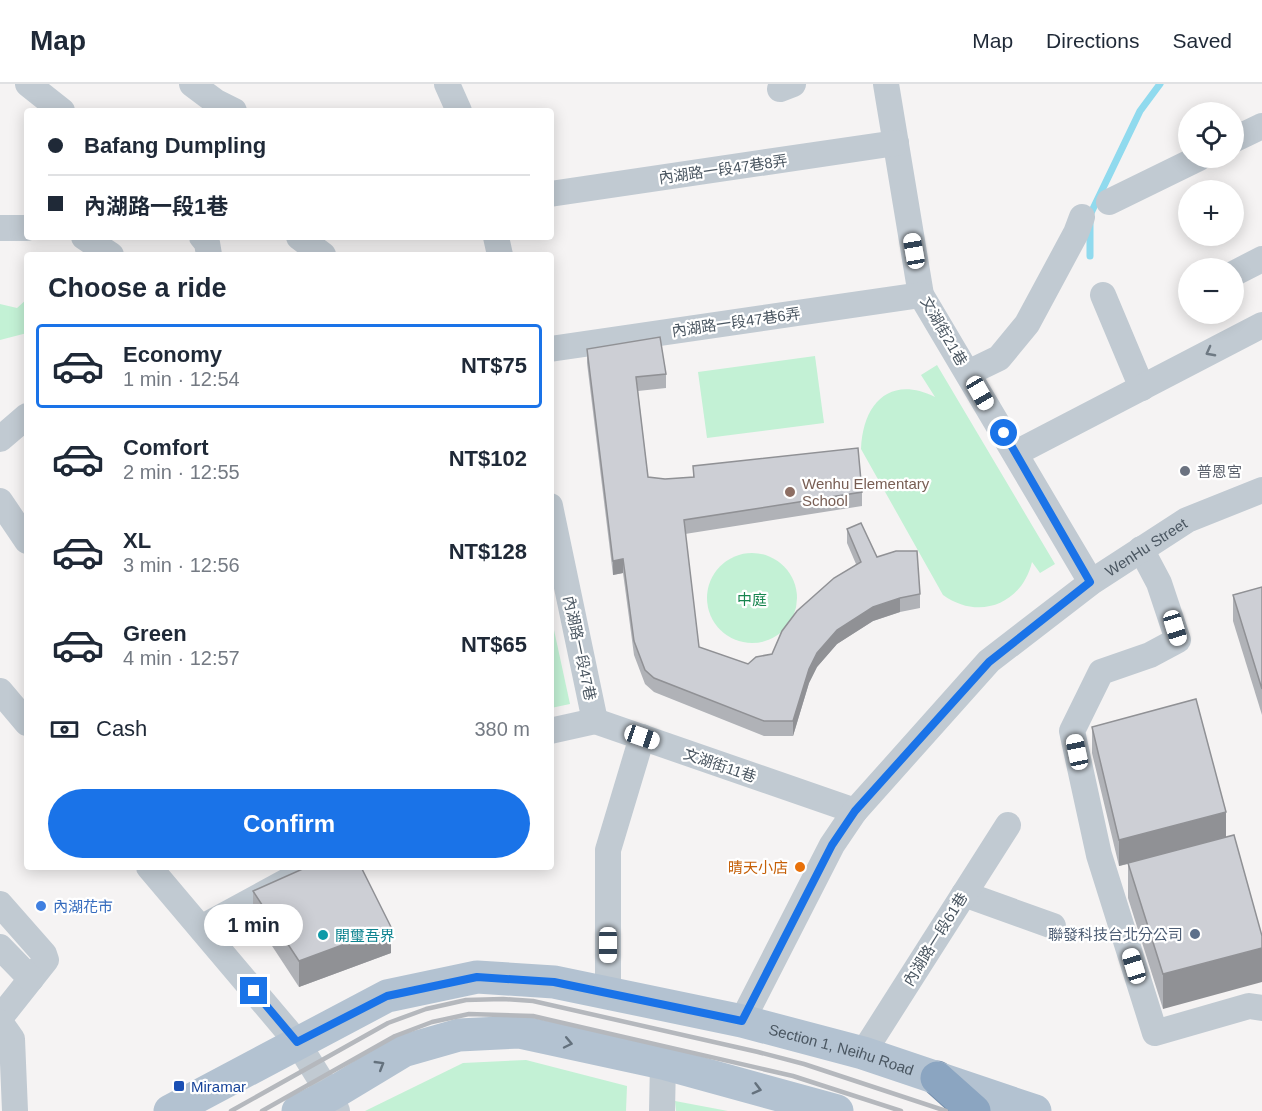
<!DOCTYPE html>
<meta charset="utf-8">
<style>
:root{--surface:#fff;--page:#f6f6f7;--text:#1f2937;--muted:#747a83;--line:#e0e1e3;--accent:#1a73e8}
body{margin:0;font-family:Arial,"Noto Sans TC",sans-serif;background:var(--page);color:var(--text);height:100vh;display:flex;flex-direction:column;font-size:22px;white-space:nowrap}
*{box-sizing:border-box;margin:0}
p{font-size:20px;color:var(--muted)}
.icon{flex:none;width:33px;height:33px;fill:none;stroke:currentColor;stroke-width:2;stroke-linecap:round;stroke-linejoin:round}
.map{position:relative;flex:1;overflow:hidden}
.panel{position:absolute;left:24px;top:168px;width:530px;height:618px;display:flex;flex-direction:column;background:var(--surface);border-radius:6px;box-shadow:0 3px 15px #0003}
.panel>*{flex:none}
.guide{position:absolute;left:24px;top:24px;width:530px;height:132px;border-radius:6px;box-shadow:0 3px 15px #0003;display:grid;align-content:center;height:132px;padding:0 24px;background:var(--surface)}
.fabs{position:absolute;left:1178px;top:18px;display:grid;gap:12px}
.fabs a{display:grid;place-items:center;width:66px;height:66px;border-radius:50%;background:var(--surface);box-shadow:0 3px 15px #0003;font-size:30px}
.end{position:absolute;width:27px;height:27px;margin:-14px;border:8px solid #1a73e8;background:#fff;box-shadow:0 0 0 3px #fff}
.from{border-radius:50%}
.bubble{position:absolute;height:42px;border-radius:21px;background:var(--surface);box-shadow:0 3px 15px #0003;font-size:20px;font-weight:700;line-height:42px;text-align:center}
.car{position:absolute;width:18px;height:36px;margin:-18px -9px;border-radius:8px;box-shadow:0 0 4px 2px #0007;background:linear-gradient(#fff 24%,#345 0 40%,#fff 0 76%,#345 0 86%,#fff 0)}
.guide b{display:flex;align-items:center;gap:21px;height:57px;font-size:22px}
.guide b+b{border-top:2px solid var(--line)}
.guide i{width:15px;height:15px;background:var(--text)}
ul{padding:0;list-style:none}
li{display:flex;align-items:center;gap:18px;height:84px;margin:0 12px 9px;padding:0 12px;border:3px solid transparent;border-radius:6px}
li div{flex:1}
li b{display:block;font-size:22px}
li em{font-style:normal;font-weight:700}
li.active{border-color:var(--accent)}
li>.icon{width:54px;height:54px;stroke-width:1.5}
h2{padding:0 24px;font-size:27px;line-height:72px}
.pay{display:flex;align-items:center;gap:15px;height:66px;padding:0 24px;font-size:22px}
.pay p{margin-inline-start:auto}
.action{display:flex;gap:12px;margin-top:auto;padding:12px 24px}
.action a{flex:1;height:69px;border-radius:36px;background:var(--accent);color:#fff;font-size:24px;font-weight:700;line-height:69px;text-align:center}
header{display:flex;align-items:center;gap:36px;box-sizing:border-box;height:84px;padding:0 30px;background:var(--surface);border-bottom:2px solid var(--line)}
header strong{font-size:28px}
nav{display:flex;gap:33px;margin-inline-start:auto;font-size:21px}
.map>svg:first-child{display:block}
</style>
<header>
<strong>Map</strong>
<nav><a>Map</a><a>Directions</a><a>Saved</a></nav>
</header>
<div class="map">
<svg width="1262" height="1027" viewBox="0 0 1262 1027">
<rect width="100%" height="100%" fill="#f5f3f3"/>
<g fill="#c3f1d5">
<path d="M27,215V249L0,256V220L17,224Z"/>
<path d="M815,272L824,339L707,354L698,288Z"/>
<path d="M937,281L1055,480L1040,489L1032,478C1022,520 979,537 943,511L861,365C863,319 890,291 935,313L921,291Z"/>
<circle cx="752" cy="514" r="45"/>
<path d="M551,532L570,620L551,624H550Z"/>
<path d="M526,976L627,1002L626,1027H365L463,979Z"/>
<path d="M675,1017L728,1027H676Z"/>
</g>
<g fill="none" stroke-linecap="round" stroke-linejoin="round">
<path stroke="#90daee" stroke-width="7" d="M1090,172V131L1140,27L1160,0"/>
<defs>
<path id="highway" d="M937,994L974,1027"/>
</defs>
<use href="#highway" stroke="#7690ad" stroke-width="35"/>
<g stroke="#c1cad2" stroke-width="26">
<path d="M28,0L62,27"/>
<path d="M192,0L216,18L234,27"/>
<path d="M447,0L459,27"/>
<path d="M886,0L921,211L1091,498"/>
<path d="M780,5L793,0"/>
<path d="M1233,56L1262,42"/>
<path d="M550,110L896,59"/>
<path d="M1109,118L1199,74"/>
<path d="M0,144H27"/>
<path d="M84,153L111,171"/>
<path d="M202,153L207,159L209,171"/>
<path d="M299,153L323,171"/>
<path d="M496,153L500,171"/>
<path d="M1233,190L1262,175"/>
<path d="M1103,211L1142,304"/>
<path d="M550,265L921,211"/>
<path d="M968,289L999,274L1027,240L1076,149L1082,133"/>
<path d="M0,355L27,332"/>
<path d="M1016,369L1262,241"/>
<path d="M0,417L27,457"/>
<path d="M550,422L595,637"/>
<path d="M1141,465L1159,499L1178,556L1150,571L1101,588L1072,647L1099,771L1155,949L1249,922L1262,924"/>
<path d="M0,607L27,639"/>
<path d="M550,647L595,637L855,727"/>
<path d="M149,783L297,958L330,1011L337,1027"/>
<path d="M964,810L1053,842"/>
<path d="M0,820L44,870L46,876L0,934"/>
<path d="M201,844L313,783"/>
<path d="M0,863L31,895"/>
<path d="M608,909V766L642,653"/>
<path id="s1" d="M742,937L832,761L855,727L989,577L1093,497L1187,436L1262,406"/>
<path d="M0,938L12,955L15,1027"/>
<path d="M863,969L1008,741"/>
<path d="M662,1027L663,979"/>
</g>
<g stroke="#b3c2d1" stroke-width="33">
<path id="s2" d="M170,1027L387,912L477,893L554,898L742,937L863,969L1035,1027"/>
<path d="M298,1027L330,1011L403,967L459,951L520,948L663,979L837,1027"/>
</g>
<use href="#highway" stroke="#8ba5c1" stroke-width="33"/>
<g stroke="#b5b8bd" stroke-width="4.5">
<path d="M231,1027L388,939L426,925L466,916L503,915L533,917L758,968L804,980L946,1027"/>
<path d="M262,1027L395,952L432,938L469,930L533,932L793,992L901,1027"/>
</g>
</g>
<g fill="#b0b2b7">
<path d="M587,265L666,290V304L638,307L648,393L665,395L693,393V382L862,408V422L685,450L699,563L748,580L772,570L856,480L847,459V445L877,473L920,510V524L900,528L873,537L837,560L817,583L809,599L793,652H764L654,608L645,600L634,571L623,489L613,491L587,279Z"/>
<path d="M1262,503V631L1233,537V511Z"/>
<path d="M1196,615L1163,925L1128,814V780L1119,782L1092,669V643Z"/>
<path d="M253,807L391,869L299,903L253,833Z"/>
</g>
<g fill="#909195">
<path d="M623,475V489L613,491V477Z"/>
<path d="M900,514V528L873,537L837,560L817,583L809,599L793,652V637L809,585L817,569L837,546L873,523Z"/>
<path d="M1226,728V753L1119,782V756Z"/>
<path d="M391,843V869L299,903V877Z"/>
<path d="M1262,864V898L1163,925V890Z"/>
</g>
<g fill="#cdcfd5" stroke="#909195" stroke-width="1.5">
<path d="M660,253L666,290L636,293L648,393L665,395L694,393L693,382L858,364L862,408L684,436L699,563L748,580L756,573L772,570L782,547L797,527L834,494L861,478L847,445L861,439L877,473L896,467H917L920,510L900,514L873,523L837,546L817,569L809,585L793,637H764L654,594L645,586L634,557L623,475L613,477L587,265Z"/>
<path d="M1262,503V605L1233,511Z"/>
<path d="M1196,615L1226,728L1119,756L1092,643Z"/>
<path d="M1234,751L1262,852V864L1163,890L1128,779Z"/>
<path d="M307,783H361L391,843L299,877L253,807Z"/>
</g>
<defs><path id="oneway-chevron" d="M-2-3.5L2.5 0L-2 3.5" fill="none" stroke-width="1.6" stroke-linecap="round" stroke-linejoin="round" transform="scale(1.5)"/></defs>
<use stroke="#6e7983" href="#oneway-chevron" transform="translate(1210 268) rotate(152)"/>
<g stroke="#64717d">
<use href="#oneway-chevron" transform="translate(568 959) rotate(12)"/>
<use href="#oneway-chevron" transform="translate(380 981) rotate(-31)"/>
<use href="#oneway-chevron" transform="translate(757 1005) rotate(15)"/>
</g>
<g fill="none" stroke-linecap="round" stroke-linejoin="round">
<path stroke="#1a73e8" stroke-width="8" d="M254,907L297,958L387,912L477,893L554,898L742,937L832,761L855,727L989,578L1090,498L1004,349"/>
</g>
<circle fill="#6b7280" stroke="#fff" stroke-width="2" cx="1185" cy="387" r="6"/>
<circle fill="#8d6e63" stroke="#fff" stroke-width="2" cx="790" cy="408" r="6"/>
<circle fill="#e8710a" stroke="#fff" stroke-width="2" cx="800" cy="783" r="6"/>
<circle fill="#3f7fe0" stroke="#fff" stroke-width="2" cx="41" cy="822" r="6"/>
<circle fill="#5c6f8a" stroke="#fff" stroke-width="2" cx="1195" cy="850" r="6"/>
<circle fill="#0f9aa8" stroke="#fff" stroke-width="2" cx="323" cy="851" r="6"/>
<rect fill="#1a4fb4" stroke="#fff" stroke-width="2" x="173" y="996" width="12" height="12" rx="3"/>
<g text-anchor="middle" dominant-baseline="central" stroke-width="4.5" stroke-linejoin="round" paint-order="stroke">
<g font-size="15" fill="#4a5661" stroke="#fff">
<text transform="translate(723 85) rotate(-8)">內湖路一段47巷8弄</text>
<text transform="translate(736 238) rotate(-8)">內湖路一段47巷6弄</text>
<text transform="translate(944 247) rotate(60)">文湖街21巷</text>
<text stroke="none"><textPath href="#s1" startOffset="634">WenHu Street</textPath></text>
<text transform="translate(580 564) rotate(78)">內湖路一段47巷</text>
<text transform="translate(720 681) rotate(19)">文湖街11巷</text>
<text transform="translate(935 855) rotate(-58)">內湖路一段61巷</text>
<text stroke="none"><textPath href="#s2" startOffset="710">Section 1, Neihu Road</textPath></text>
</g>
<g font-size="15" fill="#5b616d" stroke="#fff" text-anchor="start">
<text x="1197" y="387">普恩宮</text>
</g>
<g font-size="15" fill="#785e54" stroke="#fff" text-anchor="start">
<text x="802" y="399">Wenhu Elementary<tspan x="802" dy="17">School</tspan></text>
</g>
<g font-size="15" fill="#17864f" stroke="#fff">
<text x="752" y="515">中庭</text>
</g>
<g font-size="15" fill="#c56008" stroke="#fff" text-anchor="end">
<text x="788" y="783">晴天小店</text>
</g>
<g font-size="15" fill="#366cbe" stroke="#fff" text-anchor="start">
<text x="53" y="822">內湖花市</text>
</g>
<g font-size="15" fill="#4e5e75" stroke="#fff" text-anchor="end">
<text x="1183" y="850">聯發科技台北分公司</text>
</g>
<g font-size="15" fill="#0d838f" stroke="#fff" text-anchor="start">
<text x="335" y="851">開璽吾界</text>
</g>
<g font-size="15" fill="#164399" stroke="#fff" text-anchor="start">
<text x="191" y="1002">Miramar</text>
</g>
</g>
</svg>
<div class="fabs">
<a><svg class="icon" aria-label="locate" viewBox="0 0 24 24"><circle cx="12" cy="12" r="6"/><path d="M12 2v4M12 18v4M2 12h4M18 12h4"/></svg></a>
<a>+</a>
<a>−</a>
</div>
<i class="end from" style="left:1004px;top:349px"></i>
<i class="end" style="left:254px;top:907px"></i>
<div class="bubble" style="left:204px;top:820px;width:99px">1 min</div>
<i class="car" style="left:914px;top:167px;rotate:350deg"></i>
<i class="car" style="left:980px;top:309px;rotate:150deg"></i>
<i class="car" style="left:1175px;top:544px;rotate:163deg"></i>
<i class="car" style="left:642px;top:653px;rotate:109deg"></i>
<i class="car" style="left:1077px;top:668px;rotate:348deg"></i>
<i class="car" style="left:608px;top:861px;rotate:180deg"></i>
<i class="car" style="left:1134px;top:882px;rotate:343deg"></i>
<div class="guide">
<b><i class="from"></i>Bafang Dumpling</b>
<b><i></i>內湖路一段1巷</b>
</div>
<section class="panel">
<h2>Choose a ride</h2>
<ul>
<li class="active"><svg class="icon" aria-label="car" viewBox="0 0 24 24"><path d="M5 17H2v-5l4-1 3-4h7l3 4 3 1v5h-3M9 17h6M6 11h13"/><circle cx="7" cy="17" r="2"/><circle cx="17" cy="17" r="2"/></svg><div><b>Economy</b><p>1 min · 12:54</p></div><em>NT$75</em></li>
<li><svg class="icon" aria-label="car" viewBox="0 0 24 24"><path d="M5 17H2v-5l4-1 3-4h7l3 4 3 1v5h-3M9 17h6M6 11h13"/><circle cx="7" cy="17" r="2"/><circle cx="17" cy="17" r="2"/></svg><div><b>Comfort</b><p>2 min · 12:55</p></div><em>NT$102</em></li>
<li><svg class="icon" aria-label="car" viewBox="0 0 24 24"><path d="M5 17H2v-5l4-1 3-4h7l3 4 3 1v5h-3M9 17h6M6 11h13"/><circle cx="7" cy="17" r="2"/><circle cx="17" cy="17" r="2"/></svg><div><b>XL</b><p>3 min · 12:56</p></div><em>NT$128</em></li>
<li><svg class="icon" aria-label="car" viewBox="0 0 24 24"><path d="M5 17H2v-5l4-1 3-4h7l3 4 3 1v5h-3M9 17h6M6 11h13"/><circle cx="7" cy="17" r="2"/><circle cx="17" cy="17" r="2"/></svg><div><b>Green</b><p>4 min · 12:57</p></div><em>NT$65</em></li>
</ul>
<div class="pay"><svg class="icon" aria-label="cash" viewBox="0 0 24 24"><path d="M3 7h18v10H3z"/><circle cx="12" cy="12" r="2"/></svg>Cash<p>380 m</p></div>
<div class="action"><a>Confirm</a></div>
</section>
</div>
